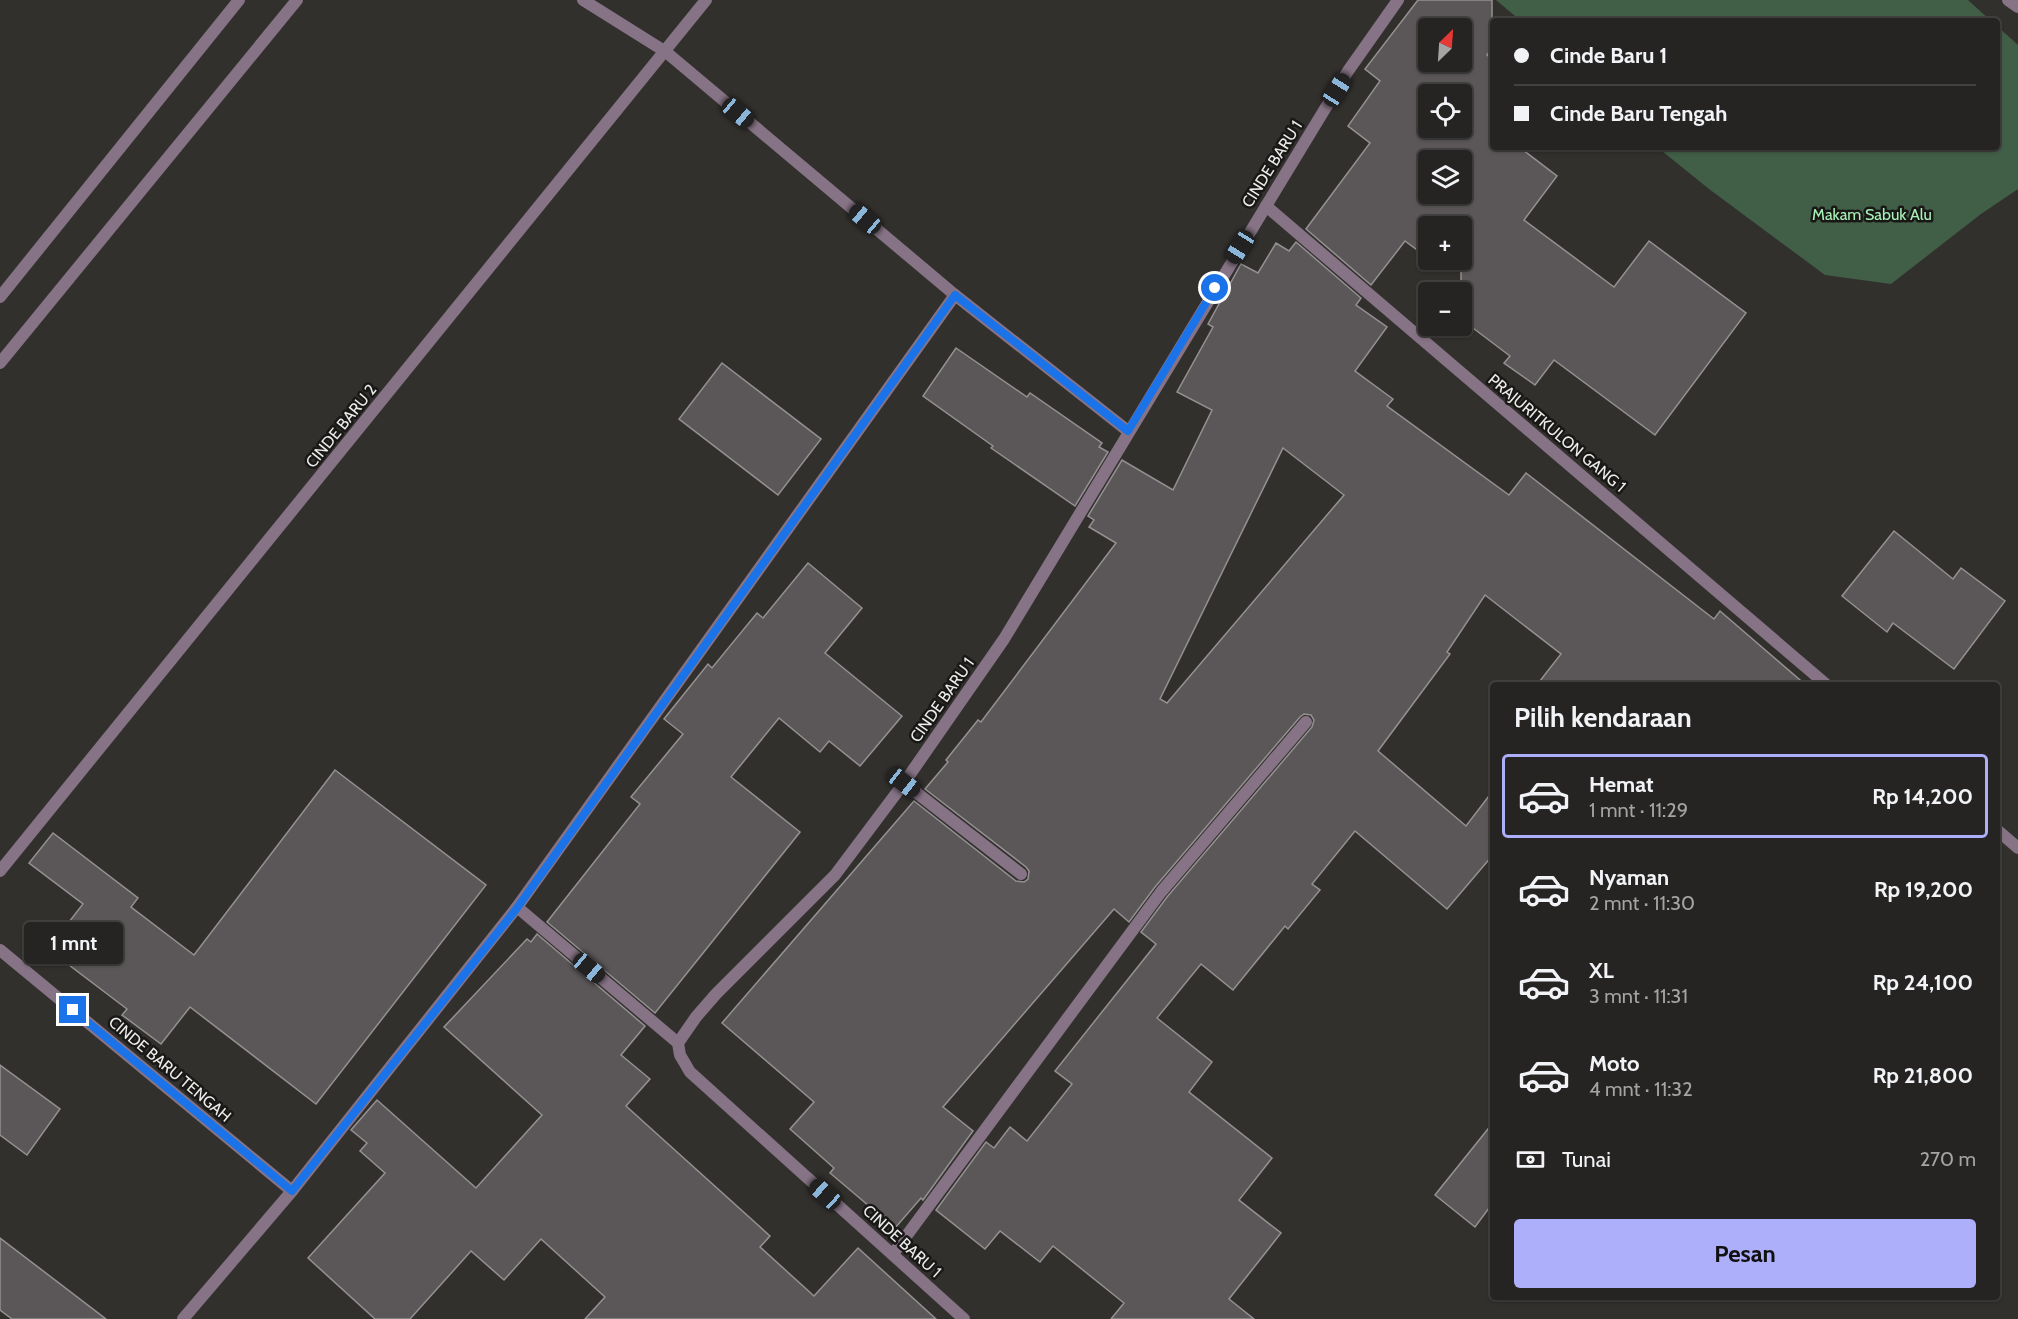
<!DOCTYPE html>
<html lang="id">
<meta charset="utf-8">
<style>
:root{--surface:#262422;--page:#2e2c2a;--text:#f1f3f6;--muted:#a4a4a5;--line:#424140;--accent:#adaffb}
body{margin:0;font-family:Cabin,sans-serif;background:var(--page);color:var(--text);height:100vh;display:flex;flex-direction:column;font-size:22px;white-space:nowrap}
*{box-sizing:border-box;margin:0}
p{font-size:20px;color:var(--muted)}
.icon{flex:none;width:33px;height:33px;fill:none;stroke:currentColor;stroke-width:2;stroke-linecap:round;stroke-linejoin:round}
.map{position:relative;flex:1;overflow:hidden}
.panel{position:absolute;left:1490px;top:682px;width:510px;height:618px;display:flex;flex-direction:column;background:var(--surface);border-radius:6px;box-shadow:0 2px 4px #0004,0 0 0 2px var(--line)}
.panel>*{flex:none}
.banner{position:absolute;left:1490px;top:18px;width:510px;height:132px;border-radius:6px;box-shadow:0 2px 4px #0004,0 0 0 2px var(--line);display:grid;align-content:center;height:132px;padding:0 24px;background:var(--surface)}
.needle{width:39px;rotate:25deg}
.fabs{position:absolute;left:1418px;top:18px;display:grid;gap:12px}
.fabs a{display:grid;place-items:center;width:54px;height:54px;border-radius:6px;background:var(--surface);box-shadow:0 2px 4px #0004,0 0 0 2px var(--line);font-size:30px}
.end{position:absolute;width:27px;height:27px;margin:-14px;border:8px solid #1a73e8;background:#fff;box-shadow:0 0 0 3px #fff}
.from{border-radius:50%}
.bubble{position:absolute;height:42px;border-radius:6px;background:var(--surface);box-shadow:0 2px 4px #0004,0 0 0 2px var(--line);font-size:20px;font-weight:700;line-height:42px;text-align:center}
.car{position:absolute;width:18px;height:36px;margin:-18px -9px;border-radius:8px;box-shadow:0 0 4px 2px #0007;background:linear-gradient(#222 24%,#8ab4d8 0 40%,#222 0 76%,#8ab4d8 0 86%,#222 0)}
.banner b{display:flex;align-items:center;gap:21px;height:57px;font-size:22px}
.banner b+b{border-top:2px solid var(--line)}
.banner i{width:15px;height:15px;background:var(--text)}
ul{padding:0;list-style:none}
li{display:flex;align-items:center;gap:18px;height:84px;margin:0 12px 9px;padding:0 12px;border:3px solid transparent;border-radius:6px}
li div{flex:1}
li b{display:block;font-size:22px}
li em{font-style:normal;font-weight:700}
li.selected{border-color:var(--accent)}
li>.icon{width:54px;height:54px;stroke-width:1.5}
h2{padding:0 24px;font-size:27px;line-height:72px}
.pay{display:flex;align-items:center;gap:15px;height:66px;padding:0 24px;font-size:22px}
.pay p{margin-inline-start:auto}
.button{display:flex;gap:12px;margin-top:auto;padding:12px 24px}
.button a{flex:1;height:69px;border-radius:6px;background:var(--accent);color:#111;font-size:24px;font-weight:700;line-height:69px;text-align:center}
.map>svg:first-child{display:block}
</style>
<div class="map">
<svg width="2018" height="1319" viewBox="0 0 2018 1319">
<rect width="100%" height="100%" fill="#32302d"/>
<g fill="#415e47">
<path d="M1496,0H1968L1991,21H1521Z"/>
<path d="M1997,26L2018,45V189L1981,214L1891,284L1825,275L1709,189L1657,147H1996Z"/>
</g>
<g fill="#5b5759" stroke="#959193" stroke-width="1.5" fill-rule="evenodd">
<path d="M1418,0H1492V47L1487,55L1492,59V147H1519L1557,176L1524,220L1614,287L1649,241L1746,313L1655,435L1554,360L1535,385L1504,363L1510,356L1461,319V223L1459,226H1428V258L1405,241L1371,285L1306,229L1370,143L1348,126L1380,81L1365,69ZM1428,28H1461V62H1428ZM1428,94H1461V128H1428ZM1428,160H1461V194H1428Z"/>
<path d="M1296,242L1361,298L1356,305L1387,327L1355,371L1393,399L1387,406L1509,495L1526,473L1714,619L1720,611L1807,686H1536L1561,654L1485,595L1447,652L1450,654L1378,751L1466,826L1492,792V856L1447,909L1355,831L1312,884L1320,890L1288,929L1285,926L1233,990L1201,964L1157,1018L1212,1062L1189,1092L1272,1158L1239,1200L1281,1233L1229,1299L1254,1319H1111L1124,1303L1053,1246L1040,1262L1000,1231L985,1249L936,1210L986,1142L994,1148L1010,1127L1027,1141L1072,1084L1055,1071L1156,944L1141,932L1167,897L1312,727L1314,720L1311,715L1304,714L1300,717L1155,887L1129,922L1114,909L943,1107L973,1131L923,1200L921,1198L895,1228L830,1173L834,1168L790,1129L814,1102L722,1023L914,801L1016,881L1024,882L1028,879L1029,871L1026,867L925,789L948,762L946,760L978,720L981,722L1116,543L1089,527L1094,520L1088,516L1122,460L1173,490L1212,410L1177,392L1213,327L1208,324L1241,264L1258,273L1276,243L1289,251ZM1283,448L1344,495L1167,703L1160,699Z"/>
<path d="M956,348L1027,397L1030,393L1102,443L1099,447L1108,452L1075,506L991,448L993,446L923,396Z"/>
<path d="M722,363L821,439L778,495L679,419Z"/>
<path d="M1894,531L1953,579L1961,568L2005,601L1954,669L1893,623L1887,632L1842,596Z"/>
<path d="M808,563L862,608L825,653L902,716L860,766L829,741L820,752L779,718L731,777L800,832L655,1013L547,922L640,804L631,797L683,734L664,719L708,664L712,668L757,613L763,618Z"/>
<path d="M335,770L486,885L316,1104L190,1007L161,1044L122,1015L127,1009L48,949L83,904L29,863L53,833L138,898L131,907L194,955Z"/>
<path d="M537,934L645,1026L621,1055L650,1079L626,1106L770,1236L760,1247L814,1296L858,1248L936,1319H585L605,1297L541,1239L504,1280L471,1251L410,1319H375L308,1258L385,1173L360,1151L367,1143L351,1130L377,1100L476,1188L542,1115L444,1027L527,939L531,942Z"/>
<path d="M0,1065L60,1109L27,1155L0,1135Z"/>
<path d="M1492,1124V1204L1475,1227L1435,1195Z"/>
<path d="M0,1238L106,1319H12L0,1310Z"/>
</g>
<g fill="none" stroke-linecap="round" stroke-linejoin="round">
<g stroke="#867385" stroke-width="12">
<path d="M583,0L666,52L955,295L1128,431"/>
<path d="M2008,0L2018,7"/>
<path d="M1266,206L1828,686"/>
<path d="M0,297L239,0"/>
<path d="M0,363L297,0"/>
<path d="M904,783L1021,874"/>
<path d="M1996,829L2018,848"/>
<path d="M0,871L706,0"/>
<path d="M517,907L678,1043"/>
<path d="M0,950L292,1191"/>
<path d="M893,1254L1161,892L1306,722"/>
<path d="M183,1319L292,1191L517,907L955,295"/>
<path d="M964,1319L690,1072L680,1055L678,1043L696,1017L716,994L835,875L904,783L1004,639L1266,206L1348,71L1398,0"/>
</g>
</g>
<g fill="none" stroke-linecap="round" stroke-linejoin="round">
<path stroke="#1a73e8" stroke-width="8" d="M73,1010L292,1191L517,908L955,295L1128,431L1215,288"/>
</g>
<g text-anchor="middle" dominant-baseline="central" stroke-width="5" stroke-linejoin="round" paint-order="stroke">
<g font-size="16" fill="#ececea" stroke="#191817">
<text transform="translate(1272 164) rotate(-58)">CINDE BARU 1</text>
<text transform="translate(341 426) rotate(-51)">CINDE BARU 2</text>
<text transform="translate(1557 433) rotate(40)">PRAJURITKULON GANG 1</text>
<text transform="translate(942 700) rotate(-55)">CINDE BARU 1</text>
<text transform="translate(170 1069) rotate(40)">CINDE BARU TENGAH</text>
<text transform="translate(902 1241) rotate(42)">CINDE BARU 1</text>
</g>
<g font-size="16" fill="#a7f2b7" stroke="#191817">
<text x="1872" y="214">Makam Sabuk Alu</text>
</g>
</g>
</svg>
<div class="fabs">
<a><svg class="needle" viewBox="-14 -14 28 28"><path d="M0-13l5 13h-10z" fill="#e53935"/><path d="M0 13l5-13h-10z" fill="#a4a4a5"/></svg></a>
<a><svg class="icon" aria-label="locate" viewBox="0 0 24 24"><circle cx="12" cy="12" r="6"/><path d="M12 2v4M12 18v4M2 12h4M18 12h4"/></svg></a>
<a><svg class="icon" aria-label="layers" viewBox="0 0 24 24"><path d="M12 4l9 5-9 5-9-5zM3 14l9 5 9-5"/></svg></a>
<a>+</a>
<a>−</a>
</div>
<i class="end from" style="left:1215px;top:288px"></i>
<i class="end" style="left:73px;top:1010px"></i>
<div class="bubble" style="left:24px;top:922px;width:99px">1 mnt</div>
<i class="car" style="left:1337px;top:90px;rotate:32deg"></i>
<i class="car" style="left:738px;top:113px;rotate:130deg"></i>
<i class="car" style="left:865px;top:219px;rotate:310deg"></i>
<i class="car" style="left:1240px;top:247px;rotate:212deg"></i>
<i class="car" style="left:904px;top:783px;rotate:128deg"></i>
<i class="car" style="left:589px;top:968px;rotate:130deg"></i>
<i class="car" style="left:825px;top:1194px;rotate:312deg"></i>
<div class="banner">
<b><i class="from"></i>Cinde Baru 1</b>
<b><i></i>Cinde Baru Tengah</b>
</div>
<section class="panel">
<h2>Pilih kendaraan</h2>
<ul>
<li class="selected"><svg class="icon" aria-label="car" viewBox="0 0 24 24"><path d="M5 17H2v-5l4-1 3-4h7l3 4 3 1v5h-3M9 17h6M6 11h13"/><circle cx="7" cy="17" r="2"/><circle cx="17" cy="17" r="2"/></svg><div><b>Hemat</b><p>1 mnt · 11:29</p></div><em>Rp 14,200</em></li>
<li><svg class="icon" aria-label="car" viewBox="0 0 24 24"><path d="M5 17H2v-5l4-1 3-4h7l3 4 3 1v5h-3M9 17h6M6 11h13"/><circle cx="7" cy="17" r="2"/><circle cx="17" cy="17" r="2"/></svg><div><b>Nyaman</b><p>2 mnt · 11:30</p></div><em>Rp 19,200</em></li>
<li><svg class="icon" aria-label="car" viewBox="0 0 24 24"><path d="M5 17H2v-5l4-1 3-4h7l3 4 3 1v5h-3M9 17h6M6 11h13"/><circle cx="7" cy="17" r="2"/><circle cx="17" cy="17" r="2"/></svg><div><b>XL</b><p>3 mnt · 11:31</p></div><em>Rp 24,100</em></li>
<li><svg class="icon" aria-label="car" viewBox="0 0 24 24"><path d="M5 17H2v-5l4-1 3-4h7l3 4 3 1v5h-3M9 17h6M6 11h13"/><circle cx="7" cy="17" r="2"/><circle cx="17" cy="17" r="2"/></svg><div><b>Moto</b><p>4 mnt · 11:32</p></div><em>Rp 21,800</em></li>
</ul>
<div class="pay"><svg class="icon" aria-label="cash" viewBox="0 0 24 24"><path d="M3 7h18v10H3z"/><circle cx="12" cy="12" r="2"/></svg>Tunai<p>270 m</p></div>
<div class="button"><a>Pesan</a></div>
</section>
</div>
